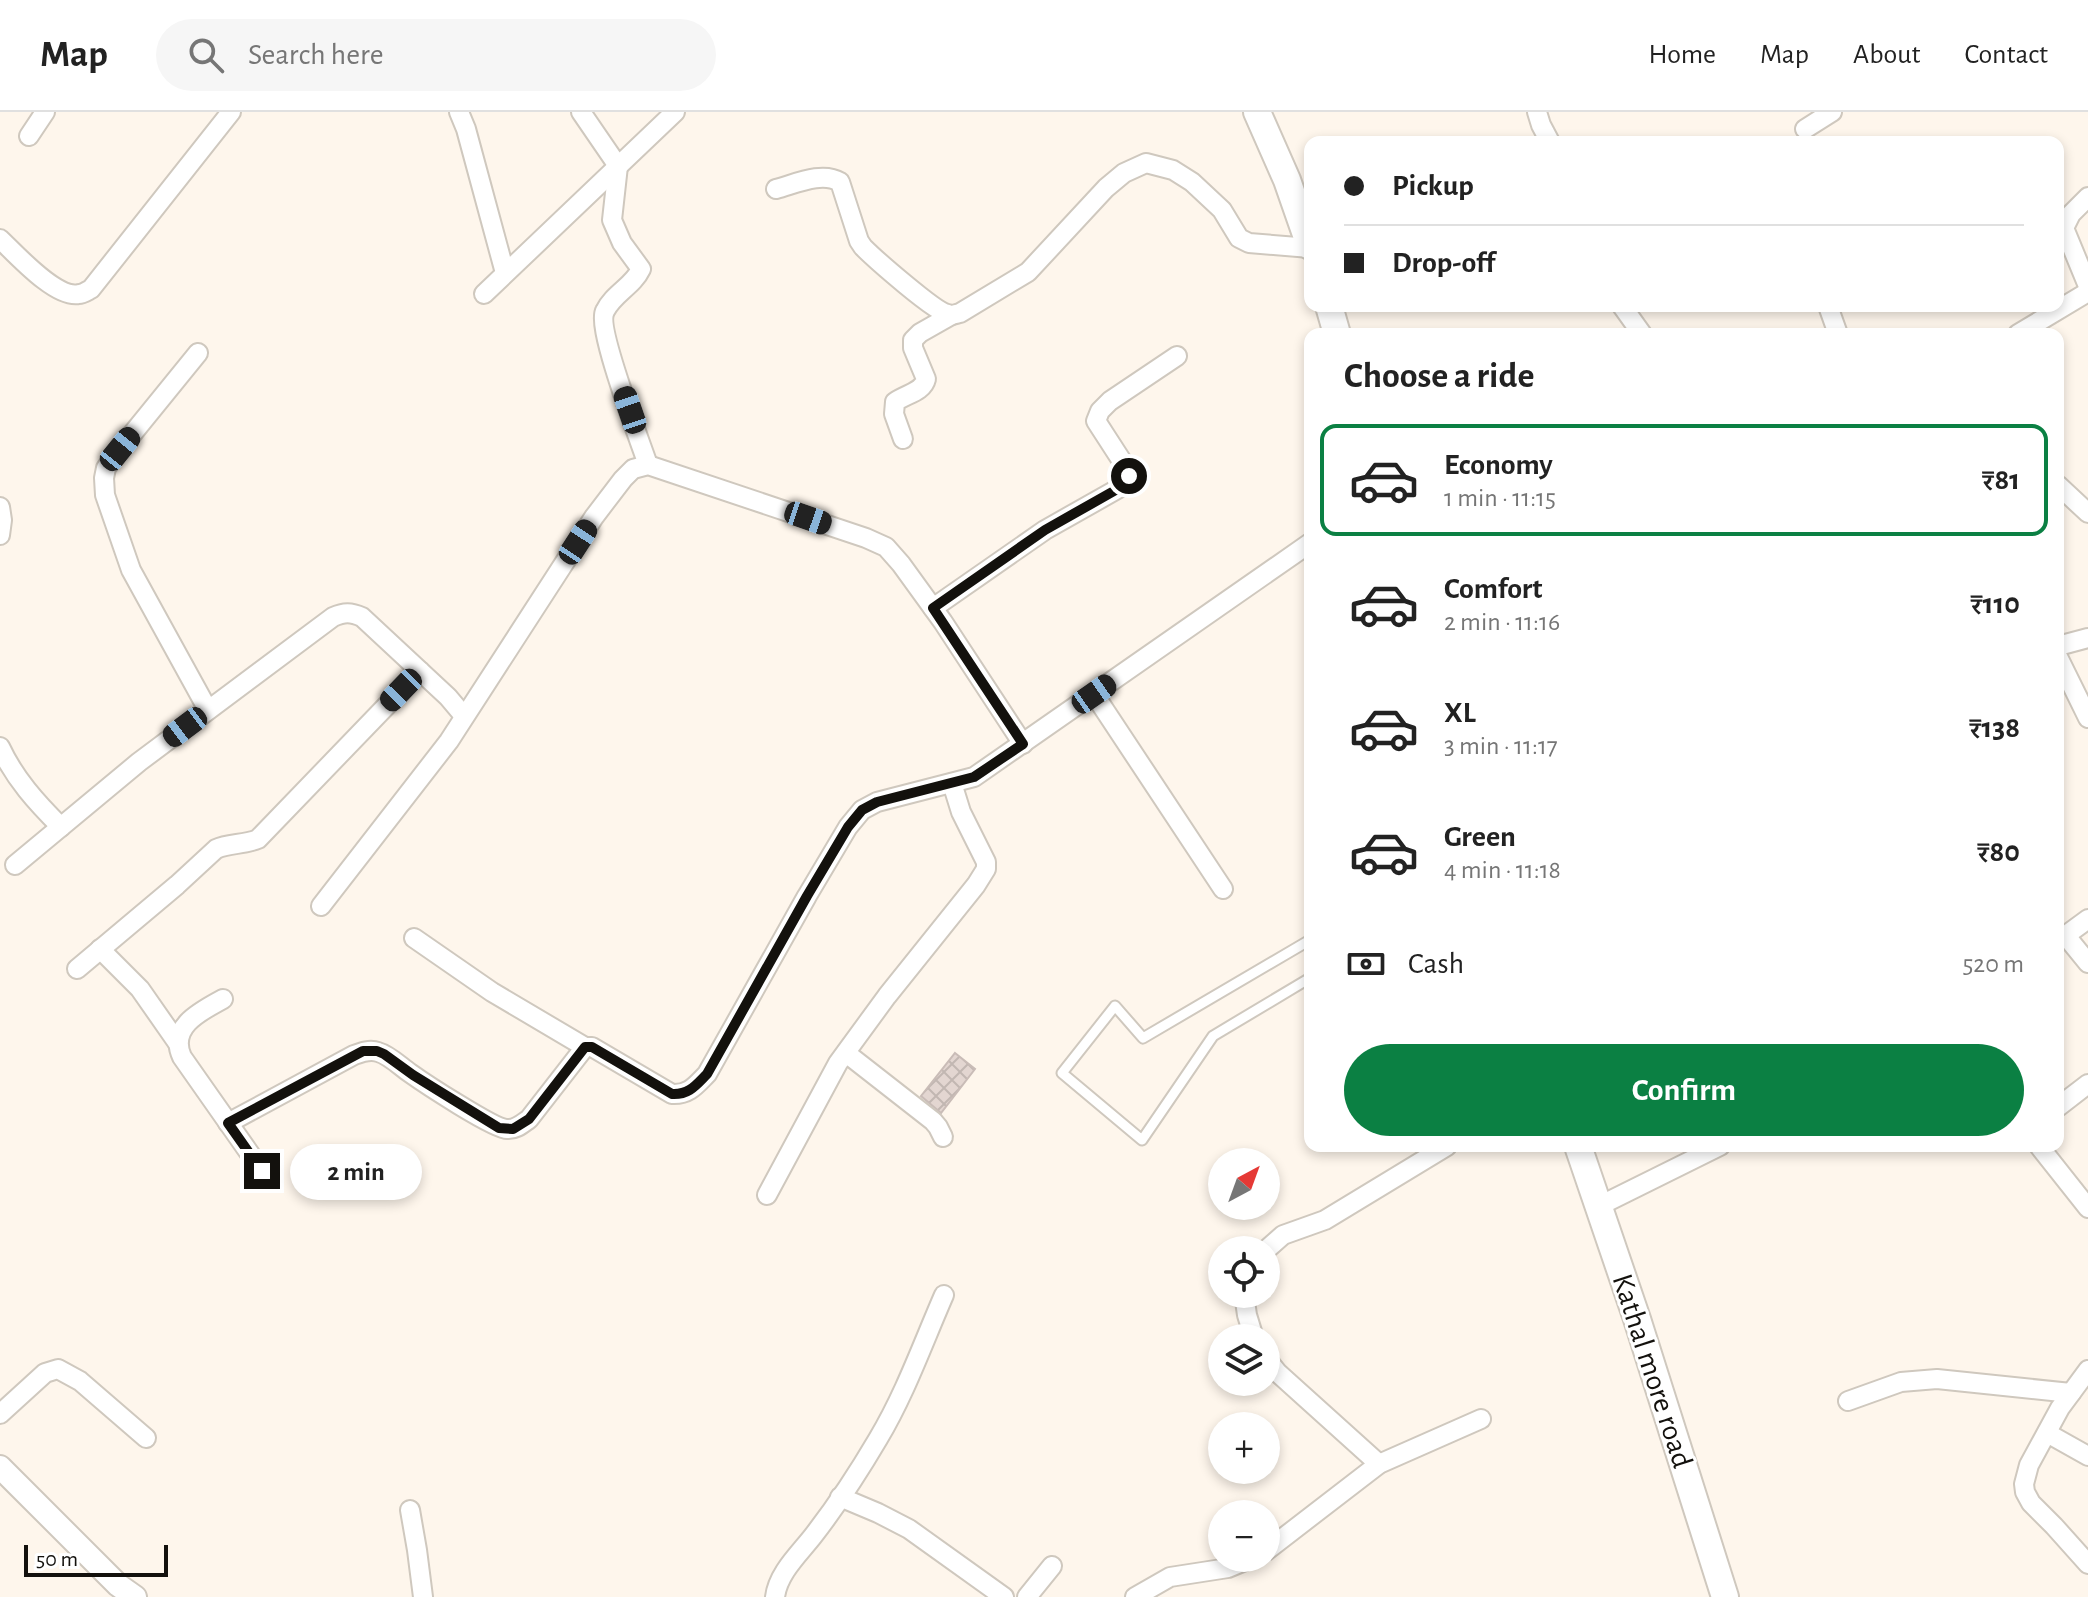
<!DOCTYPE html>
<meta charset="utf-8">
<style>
:root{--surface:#fff;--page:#f6f6f6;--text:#222;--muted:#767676;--line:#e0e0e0;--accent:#0b8043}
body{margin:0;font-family:"Alegreya Sans",sans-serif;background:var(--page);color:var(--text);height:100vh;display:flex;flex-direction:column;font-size:30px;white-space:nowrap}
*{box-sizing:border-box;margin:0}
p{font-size:26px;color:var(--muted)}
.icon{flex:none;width:44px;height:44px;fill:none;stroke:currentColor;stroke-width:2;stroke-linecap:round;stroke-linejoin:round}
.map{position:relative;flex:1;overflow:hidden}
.details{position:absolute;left:1304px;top:216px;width:760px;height:824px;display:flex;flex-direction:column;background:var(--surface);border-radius:16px;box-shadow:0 4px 12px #0003}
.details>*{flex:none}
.banner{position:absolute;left:1304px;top:24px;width:760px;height:176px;border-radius:16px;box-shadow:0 4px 12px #0003;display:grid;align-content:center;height:176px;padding:0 40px;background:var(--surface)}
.needle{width:52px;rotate:41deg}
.buttons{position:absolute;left:1208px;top:1036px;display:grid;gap:16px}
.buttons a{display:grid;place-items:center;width:72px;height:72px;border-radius:50%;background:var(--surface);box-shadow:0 4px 12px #0003;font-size:40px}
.scale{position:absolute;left:24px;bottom:20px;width:144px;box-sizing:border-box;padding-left:8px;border:4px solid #13110d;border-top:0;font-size:22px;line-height:28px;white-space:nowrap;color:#13110d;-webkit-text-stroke:6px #fff;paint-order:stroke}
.end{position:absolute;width:36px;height:36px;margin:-18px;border:10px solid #13110d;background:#fff;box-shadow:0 0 0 4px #fff}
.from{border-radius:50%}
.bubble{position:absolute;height:56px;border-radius:28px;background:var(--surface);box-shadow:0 4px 12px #0003;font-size:26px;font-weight:700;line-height:56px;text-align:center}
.car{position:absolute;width:24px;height:48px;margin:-24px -12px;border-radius:10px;box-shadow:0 0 6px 2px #0007;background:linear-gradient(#222 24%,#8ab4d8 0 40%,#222 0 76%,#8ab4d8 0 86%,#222 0)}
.banner b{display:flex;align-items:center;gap:28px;height:76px;font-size:30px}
.banner b+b{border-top:2px solid var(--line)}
.banner i{width:20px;height:20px;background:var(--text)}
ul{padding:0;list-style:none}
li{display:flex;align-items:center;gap:24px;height:112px;margin:0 16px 12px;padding:0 24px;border:4px solid transparent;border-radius:16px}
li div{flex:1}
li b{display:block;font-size:30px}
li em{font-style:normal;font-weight:700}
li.current{border-color:var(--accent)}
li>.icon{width:72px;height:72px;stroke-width:1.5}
h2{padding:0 40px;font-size:36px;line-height:96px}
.pay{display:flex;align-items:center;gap:20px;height:88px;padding:0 40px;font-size:30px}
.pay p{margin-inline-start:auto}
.primary-button{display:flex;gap:16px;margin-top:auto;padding:16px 40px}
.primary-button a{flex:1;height:92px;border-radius:48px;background:var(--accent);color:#fff;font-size:32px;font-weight:700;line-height:92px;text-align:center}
header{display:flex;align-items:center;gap:48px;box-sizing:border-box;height:112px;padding:0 40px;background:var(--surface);border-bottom:2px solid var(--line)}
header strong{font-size:38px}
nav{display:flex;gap:44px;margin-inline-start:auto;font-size:28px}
.search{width:560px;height:72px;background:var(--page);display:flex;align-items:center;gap:20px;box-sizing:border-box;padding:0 28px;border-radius:44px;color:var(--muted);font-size:30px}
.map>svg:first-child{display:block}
</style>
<header>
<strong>Map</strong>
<div class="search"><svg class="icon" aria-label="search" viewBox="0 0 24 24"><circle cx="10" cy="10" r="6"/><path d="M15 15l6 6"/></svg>Search here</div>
<nav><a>Home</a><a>Map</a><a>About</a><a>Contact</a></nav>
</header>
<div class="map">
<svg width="2088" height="1485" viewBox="0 0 2088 1485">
<defs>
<pattern id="building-cross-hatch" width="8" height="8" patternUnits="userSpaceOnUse" patternTransform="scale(2)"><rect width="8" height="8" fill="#e3d6d1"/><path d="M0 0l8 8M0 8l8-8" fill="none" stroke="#c2b7b2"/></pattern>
</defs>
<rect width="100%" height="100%" fill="#fef6ec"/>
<path fill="url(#building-cross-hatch)" stroke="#c9bcb7" stroke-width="2" d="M955,941L975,957L941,1001L921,984Z"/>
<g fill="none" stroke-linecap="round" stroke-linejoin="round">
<defs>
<path id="service" d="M1310,828L1143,926L1115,894L1062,961L1142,1028L1213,924L1310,866"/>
<g id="minor">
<path d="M459,0L466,17L505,161"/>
<path d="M581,0L618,54L612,108L622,131L641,157C633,174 613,182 605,199C596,216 640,329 648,353"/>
<path d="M1537,0L1541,13L1550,30"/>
<path d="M1805,17L1832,0"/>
<path d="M29,24L45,0"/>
<path d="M776,77C795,72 822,59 840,70L859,129L863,135C875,147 935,200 948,202C953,204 955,202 960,201L1028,160L1106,76L1124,61L1146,51L1173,58L1192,70L1222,98L1239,126L1249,131L1310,136"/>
<path d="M2088,85L2071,102L2064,116L2088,174"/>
<path d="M0,127C16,142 56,187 79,182C83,182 87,179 91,177L231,0"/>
<path d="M484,182L675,0"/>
<path d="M1622,194L1642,222"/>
<path d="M1828,194L1838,222"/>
<path d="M2018,222L2088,180"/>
<path d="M198,241L120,337L106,356L104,366L105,383L131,458L208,598"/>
<path d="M903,327L894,302L895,290C906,282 923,280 926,267L913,236V228L920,221L950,204"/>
<path d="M2058,373L2088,401"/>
<path d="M0,395L2,408L0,423"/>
<path d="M933,496L1045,418L1121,375C1126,370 1130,367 1129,360L1096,309L1100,299L1110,289L1177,244"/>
<path d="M2058,534L2088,526"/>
<path d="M2058,545L2088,606"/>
<path d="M1094,582L1223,777"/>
<path d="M0,635C15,667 36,690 61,715"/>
<path d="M15,753L139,650L333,505C344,500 351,500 362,505L448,585L464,604"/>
<path d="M321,794L449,629L594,405L623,367L633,357L648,353L866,426L886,435L901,452L943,510L1023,632"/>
<path d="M2066,824L2088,851"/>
<path d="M414,826L492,880L585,935"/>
<path d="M2058,829L2088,807"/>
<path d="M100,837L140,877L177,930"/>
<path d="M77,857L177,773L216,737C229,731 244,733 258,727L420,559"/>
<path d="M223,887C201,899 168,915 182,945L262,1059"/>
<path d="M846,941L933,1009L938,1015L943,1025"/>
<path d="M2058,995L2088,972"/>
<path d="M228,1011L354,943C362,940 370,937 378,940C389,943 400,954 410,961C424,971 494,1017 507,1017C516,1018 523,1011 529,1007L585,935H592L672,982C689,983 696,973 707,962L807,784L848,715L862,698L877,690L974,665L1310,431"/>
<path d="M2039,1034L2088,1096"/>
<path d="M767,1083L838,951L887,884L976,773L986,757V750L961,700L952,671"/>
<path d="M1599,1094L1720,1034"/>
<path d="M1266,1138L1283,1123L1325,1108L1447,1034"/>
<path d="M1244,1182L1247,1203L1254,1226"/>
<path d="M1266,1246L1278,1261L1379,1352"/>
<path d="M2088,1258L2060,1296L2029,1353L2024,1372L2025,1380L2031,1391L2054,1414L2088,1452"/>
<path d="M1848,1289L1901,1270L1937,1267L2071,1281"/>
<path d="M0,1302L45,1261L58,1257L80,1269L146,1326"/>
<path d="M2047,1321L2088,1344"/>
<path d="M840,1385L878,1401L909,1417L1004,1485"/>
<path d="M410,1398L417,1438L423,1485"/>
<path d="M1266,1439L1379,1352L1481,1307"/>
<path d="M775,1485C778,1461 799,1442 813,1424C837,1393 858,1361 878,1327C905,1282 923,1231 944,1183"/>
<path d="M1027,1485L1052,1454"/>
<path d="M1135,1485L1170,1465L1228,1456L1252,1446"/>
</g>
<path id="tertiary" d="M0,1355L118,1473L135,1485"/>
<g id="secondary">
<path d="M1257,0L1287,68L1310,134"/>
<path d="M1329,194L1337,222"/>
<path d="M1578,1034L1637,1207L1725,1485"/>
</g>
</defs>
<use href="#service" stroke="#cfc8be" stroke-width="13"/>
<use href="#minor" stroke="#cfc8be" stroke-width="22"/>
<use href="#tertiary" stroke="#cfc8be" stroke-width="26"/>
<use href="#secondary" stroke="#cfc8be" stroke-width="30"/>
<use href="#service" stroke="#fff" stroke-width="9"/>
<use href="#minor" stroke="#fff" stroke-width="18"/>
<use href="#tertiary" stroke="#fff" stroke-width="22"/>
<use href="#secondary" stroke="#fff" stroke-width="26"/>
</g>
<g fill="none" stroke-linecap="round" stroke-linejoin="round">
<path stroke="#13110d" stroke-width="10" d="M262,1059L228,1011L363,939H377L384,942L413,963L499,1016L513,1017L529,1007L585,935H592L672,982C689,983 696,973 707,962L807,784L848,715L862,698L877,690L974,665L1023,632L933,496L1045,418L1121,375L1129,364"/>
</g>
<g text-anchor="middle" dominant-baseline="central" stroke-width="6" stroke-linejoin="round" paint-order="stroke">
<g font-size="30" fill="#13110d" stroke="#fff">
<text transform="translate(1652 1259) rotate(72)">Kathal more road</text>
</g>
</g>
</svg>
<div class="buttons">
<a><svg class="needle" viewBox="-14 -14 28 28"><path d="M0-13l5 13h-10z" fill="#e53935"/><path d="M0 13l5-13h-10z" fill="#767676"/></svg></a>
<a><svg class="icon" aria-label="locate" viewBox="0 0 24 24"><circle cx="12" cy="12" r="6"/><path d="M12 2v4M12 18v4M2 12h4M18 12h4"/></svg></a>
<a><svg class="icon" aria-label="layers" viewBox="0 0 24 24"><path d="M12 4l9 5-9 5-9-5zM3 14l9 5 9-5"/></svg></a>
<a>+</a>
<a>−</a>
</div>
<div class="scale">50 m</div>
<i class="end from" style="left:1129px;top:364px"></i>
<i class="end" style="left:262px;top:1059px"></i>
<div class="bubble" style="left:290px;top:1032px;width:132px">2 min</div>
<i class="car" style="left:630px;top:298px;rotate:341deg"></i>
<i class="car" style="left:120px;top:337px;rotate:39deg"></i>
<i class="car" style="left:808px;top:406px;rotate:109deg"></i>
<i class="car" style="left:578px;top:430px;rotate:33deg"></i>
<i class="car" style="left:401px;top:578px;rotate:224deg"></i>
<i class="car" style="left:1094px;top:582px;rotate:55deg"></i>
<i class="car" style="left:185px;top:615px;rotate:233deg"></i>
<div class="banner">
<b><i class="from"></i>Pickup</b>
<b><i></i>Drop-off</b>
</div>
<section class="details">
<h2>Choose a ride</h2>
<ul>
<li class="current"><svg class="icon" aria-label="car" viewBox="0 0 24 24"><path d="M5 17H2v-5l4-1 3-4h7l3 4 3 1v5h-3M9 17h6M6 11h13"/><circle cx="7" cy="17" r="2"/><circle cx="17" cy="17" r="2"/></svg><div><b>Economy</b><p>1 min · 11:15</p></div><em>₹81</em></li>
<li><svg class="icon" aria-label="car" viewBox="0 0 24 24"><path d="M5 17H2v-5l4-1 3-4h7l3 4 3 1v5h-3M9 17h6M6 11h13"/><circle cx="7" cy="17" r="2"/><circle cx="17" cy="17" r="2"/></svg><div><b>Comfort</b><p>2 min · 11:16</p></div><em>₹110</em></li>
<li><svg class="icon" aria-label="car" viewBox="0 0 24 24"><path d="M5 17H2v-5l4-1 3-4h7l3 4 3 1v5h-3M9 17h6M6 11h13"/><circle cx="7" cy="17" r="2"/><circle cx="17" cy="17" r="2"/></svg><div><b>XL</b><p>3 min · 11:17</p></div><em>₹138</em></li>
<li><svg class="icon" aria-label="car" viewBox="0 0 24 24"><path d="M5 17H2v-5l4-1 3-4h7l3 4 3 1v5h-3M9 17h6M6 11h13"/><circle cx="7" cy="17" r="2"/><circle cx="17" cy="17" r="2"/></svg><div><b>Green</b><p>4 min · 11:18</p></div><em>₹80</em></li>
</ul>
<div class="pay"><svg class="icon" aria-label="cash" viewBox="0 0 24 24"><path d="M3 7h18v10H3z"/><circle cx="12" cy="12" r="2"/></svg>Cash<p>520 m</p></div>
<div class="primary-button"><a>Confirm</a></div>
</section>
</div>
